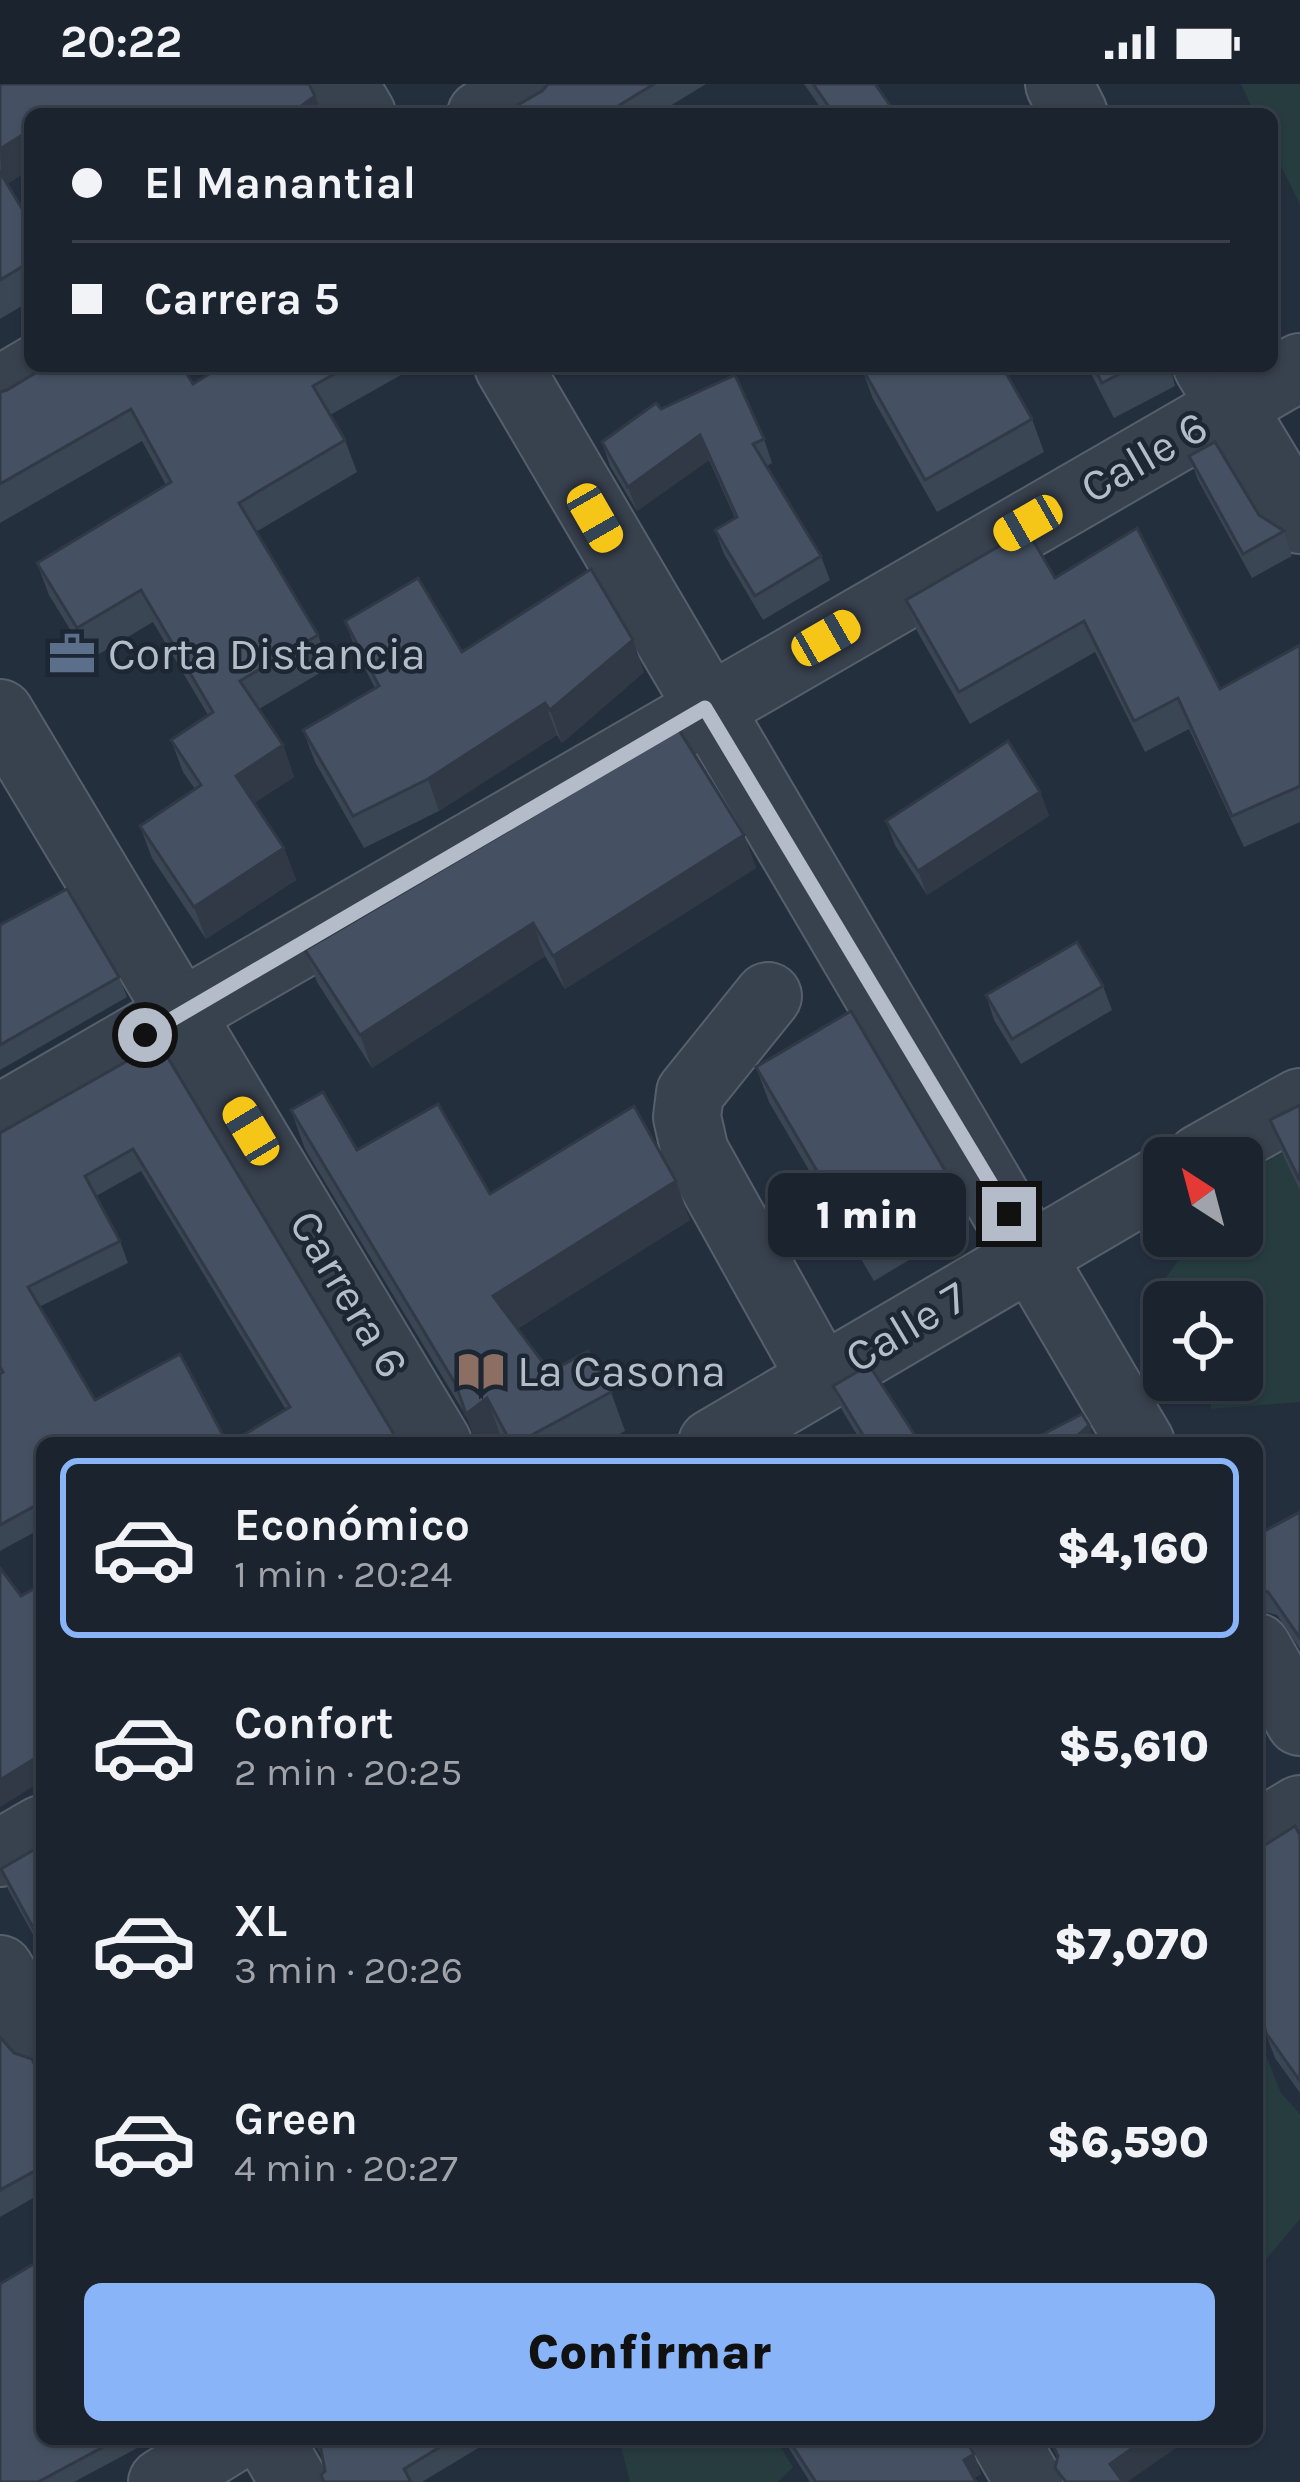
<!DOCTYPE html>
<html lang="es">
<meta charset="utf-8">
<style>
:root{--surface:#1b232e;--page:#282f3a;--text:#f1f3f6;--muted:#a0a4aa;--line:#39404a;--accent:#8ab4f8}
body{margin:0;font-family:Karla,sans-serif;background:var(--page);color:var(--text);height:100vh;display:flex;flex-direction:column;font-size:45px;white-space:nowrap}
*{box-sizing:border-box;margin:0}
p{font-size:39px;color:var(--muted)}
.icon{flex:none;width:66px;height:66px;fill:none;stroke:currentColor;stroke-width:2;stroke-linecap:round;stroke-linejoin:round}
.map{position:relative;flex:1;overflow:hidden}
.side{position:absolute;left:36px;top:1353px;width:1227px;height:1008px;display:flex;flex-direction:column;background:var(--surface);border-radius:18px;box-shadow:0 3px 9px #0004,0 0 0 3px var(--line)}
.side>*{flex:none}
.banner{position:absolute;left:24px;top:24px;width:1254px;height:264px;border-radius:18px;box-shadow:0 3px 9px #0004,0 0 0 3px var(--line);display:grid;align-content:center;height:264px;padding:0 48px;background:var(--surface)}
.needle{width:78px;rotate:324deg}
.fabs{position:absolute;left:1143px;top:1053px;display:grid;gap:24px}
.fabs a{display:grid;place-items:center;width:120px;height:120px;border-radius:18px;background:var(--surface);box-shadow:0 3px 9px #0004,0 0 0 3px var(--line);font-size:60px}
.end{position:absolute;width:54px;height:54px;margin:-27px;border:15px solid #b4bcc9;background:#111;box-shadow:0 0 0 6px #111}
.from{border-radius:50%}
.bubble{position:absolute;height:84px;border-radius:18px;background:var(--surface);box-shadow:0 3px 9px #0004,0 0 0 3px var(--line);font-size:39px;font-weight:800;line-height:84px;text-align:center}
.car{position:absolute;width:36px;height:72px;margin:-36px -18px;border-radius:15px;box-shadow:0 0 9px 3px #0007;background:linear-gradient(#f5c518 24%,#345 0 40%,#f5c518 0 76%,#345 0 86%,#f5c518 0)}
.banner b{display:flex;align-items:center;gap:42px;height:114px;font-size:45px}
.banner b+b{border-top:3px solid var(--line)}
.banner i{width:30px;height:30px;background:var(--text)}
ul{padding:21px 0 0;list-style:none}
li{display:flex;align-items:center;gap:36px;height:180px;margin:0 24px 18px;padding:0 24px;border:6px solid transparent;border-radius:18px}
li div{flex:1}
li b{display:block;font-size:45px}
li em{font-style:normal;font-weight:800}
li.active{border-color:var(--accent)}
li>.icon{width:108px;height:108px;stroke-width:1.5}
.cta{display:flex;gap:24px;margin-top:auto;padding:24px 48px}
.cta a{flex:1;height:138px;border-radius:18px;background:var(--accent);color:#111;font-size:48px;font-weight:800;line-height:138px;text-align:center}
.status{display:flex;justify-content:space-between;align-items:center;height:84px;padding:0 60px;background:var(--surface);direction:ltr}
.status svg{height:33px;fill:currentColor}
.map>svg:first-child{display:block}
</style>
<div class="status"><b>20:22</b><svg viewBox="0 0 49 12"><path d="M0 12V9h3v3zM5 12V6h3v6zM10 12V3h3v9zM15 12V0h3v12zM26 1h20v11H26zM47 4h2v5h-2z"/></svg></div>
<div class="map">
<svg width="1300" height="2398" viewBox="0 0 1300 2398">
<rect width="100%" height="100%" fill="#242f3e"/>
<g fill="#263c3f">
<path d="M1241,0H1300V120L1272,64V30H1255Z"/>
<path d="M1282,1069L1300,1103V1318L1211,1325V1296H1242V1218H1177L1162,1199L1196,1152H1242V1091Z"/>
<path d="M1257,1949L1281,2009L1300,2030V2135L1257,2186Z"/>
<path d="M619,2355H775L793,2383L778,2398H630Z"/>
</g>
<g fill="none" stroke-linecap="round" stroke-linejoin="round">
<defs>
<g id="minor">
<path d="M344,0L362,30"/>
<path d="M1059,0L1074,30"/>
<path d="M481,30L533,0"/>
<path d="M508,282L1141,1359"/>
<path d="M1207,282L1300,436"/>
<path d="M0,306L41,282"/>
<path d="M0,629L438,1359"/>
<path d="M768,912L690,1009L687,1033L695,1068L821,1294"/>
<path d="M0,1034L1300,283"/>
<path d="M1200,1074L1300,1018"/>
<path d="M712,1359L1164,1094"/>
<path d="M1257,1563L1300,1638"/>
<path d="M1257,1751L1300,1725"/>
<path d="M0,1769L42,1745"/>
<path d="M0,1885L42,1959"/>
<path d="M269,2355L294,2398"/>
<path d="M1004,2355L1029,2398"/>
<path d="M162,2398L232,2355"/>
</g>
</defs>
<use href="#minor" stroke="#565f6c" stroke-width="70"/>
<use href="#minor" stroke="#38414e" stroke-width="66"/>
</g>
<g fill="#3b4654">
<path d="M0,0L315,12L322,30H30V85L7,100L30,138V217L0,235Z"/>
<path d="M548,0H706L657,30H502L542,7Z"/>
<path d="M804,0H875L896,30H825Z"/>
<path d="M222,282H417L330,331L345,356L357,388L256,448L318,551L330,583L259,625L283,661L294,693L254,719L284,764L296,796L206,855L152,774L140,742L195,705L183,688L171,656L208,631L153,538L89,576L49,511L37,479L166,401L142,357L0,439V308L193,300Z"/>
<path d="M861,282L1032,335L1044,368L937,428L873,315Z"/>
<path d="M1087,282H1170L1175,302L1114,334Z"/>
<path d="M661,325L764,355L772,379L767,382L821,472L830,496L763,536L724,470L715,446L735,434L709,376L637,427L610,382L602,358Z"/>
<path d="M1189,372L1259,431L1284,447L1292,472L1252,494L1198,396Z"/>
<path d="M1055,494L1220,605L1300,561V738L1244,763L1189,645L1145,668L1095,568L970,640L917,547L906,516Z"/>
<path d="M345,537L462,568L644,588L562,659L557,651L439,727L364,764L315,678L303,646L375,604L357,569Z"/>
<path d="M1040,708L1049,732L927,811L895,761L886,737Z"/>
<path d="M744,751L756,784L565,905L545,872L372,984L317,898L305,866Z"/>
<path d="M0,841L119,893L127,913L0,986Z"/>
<path d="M1103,902L1112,926L1021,980L994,936L986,911Z"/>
<path d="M159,959L398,1357L286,1326L141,1087L96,1112L120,1157L128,1179L39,1223L42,1444L0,1467V1049Z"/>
<path d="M756,983L956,1105L969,1140L874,1197L769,1018Z"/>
<path d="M1300,1021V1106L1283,1071L1270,1036Z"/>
<path d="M291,1026L357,1066L490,1110L690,1136L517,1245L550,1288L611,1308L625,1347L603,1359H504L501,1353L493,1359H476L468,1335L305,1065Z"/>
<path d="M833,1302L920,1359H862L842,1326Z"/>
<path d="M1300,1428V1565L1277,1531L1257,1526V1451Z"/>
<path d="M1300,1751V2009L1275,1974L1265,1947L1257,1944V1766Z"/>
<path d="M42,1761V1867L8,1805L1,1785Z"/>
<path d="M0,1953L42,1994V2109L0,2133Z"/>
<path d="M42,2355H154L74,2398H0Z"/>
<path d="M312,2355H493L422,2398H323L325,2387L322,2372Z"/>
<path d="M783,2355H965L974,2370L981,2390L974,2394L976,2398H810Z"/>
</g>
<g fill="#303945">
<path d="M315,12L322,30H290Z"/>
<path d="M30,46V85L2,103L0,65Z"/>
<path d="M700,351L709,376L637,427L628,403Z"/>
<path d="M633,556L644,588L562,659L550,626Z"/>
<path d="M545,619L557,651L439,727L428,695Z"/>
<path d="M283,661L294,693L248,723L236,692Z"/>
<path d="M1040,708L1049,732L927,811L918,787Z"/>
<path d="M744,751L756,784L565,905L553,872Z"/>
<path d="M284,764L296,796L206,855L194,823Z"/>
<path d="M533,839L545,872L372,984L360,951Z"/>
<path d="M676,1097L690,1136L507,1251L493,1212Z"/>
<path d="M487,1314L501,1353L493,1359H476L466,1330Z"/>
<path d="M1089,1341L1096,1359H1069Z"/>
<path d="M42,1670V1697L0,1723V1696Z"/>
<path d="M1145,2355H1189L1127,2398H1117L1110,2380Z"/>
<path d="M974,2370L981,2390L971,2396L964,2376Z"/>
</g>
<g fill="#455162" stroke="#303945" stroke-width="3">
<path d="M0,0H309L315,12L290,30H61L60,28L56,30H30V46L0,65Z"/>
<path d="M548,0H654L605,30H502L542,7Z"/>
<path d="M813,0H875L896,30H834Z"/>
<path d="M0,88L30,138V178L0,196Z"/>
<path d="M47,282H182L193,300L222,282H348L313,302L345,356L239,419L318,551L240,597L283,661L236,692L284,764L194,823L140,742L201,701L171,656L213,628L141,506L77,544L37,479L171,398L131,325L0,400V308L7,306Z"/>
<path d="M861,282H1002L1032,335L925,396Z"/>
<path d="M1093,282H1134L1102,299Z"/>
<path d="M735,291L764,355L753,360L821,472L755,512L715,446L737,433L700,351L628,403L602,358L656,319L661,325Z"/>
<path d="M1215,358L1259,431L1284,447L1243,470L1189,372Z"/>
<path d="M1137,444L1220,605L1300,561V702L1232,732L1178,614L1134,637L1084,537L959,608L906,516L1027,446L1055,494Z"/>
<path d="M591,485L633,556L550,626L545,619L428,695L353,732L303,646L379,602L345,537L418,494L462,568Z"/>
<path d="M679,646L744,751L553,872L533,839L360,951L305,866Z"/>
<path d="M1008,657L1040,708L918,787L886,737Z"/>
<path d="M67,805L119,893L0,961V841Z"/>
<path d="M1077,858L1103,902L1012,955L986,911Z"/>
<path d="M851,927L956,1105L861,1162L756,983Z"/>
<path d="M159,959L398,1357L401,1359H230L290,1323L133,1065L85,1092L120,1157L28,1203L95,1316L180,1270L227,1359H42V1418L0,1441V1290L3,1288L0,1283V1049Z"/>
<path d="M323,1008L357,1066L438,1020L490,1110L634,1022L676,1097L493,1212L550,1288L588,1267L611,1308L517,1359H511L487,1314L466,1330L456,1301L291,1026Z"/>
<path d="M1300,1021V1097L1270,1036Z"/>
<path d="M869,1281L920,1359H868L833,1302Z"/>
<path d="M1082,1330L1089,1341L1069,1359H1026Z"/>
<path d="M1300,1428V1554L1268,1508L1257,1504V1451Z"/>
<path d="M0,1484L21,1512L42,1500V1670L0,1696Z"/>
<path d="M1295,1742L1300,1751V1997L1266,1949L1260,1923H1257V1766Z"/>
<path d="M42,1761V1860L1,1785Z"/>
<path d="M0,1953L14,1969L32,1975L42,1994V2083L0,2106Z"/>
<path d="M42,2175V2355H118L38,2398H0V2200Z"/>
<path d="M317,2355H453L404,2385L411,2398H324L321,2391L325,2387L320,2360Z"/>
<path d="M788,2355H965L974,2370L964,2376L976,2398H816Z"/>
<path d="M1050,2355H1145L1110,2380L1123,2398H1066L1055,2384L1058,2372Z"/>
</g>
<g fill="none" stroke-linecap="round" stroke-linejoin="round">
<path stroke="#b4bcc9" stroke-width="15" d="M145,951L705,624L1009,1130"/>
</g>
<defs>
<symbol id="office-bare" viewBox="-9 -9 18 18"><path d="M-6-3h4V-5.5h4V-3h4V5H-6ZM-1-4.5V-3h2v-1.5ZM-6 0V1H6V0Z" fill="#5c6f8a" stroke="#1d2633" stroke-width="2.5" paint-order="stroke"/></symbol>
<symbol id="library-bare" viewBox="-9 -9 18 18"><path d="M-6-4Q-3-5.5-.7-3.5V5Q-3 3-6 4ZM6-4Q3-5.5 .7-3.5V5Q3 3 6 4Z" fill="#8d6e63" stroke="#1d2633" stroke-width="2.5" paint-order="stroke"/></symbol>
</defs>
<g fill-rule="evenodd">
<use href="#office-bare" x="39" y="537" width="66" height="66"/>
<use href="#library-bare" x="448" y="1254" width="66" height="66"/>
</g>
<g text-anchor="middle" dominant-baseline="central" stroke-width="9" stroke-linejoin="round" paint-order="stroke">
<g font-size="45" fill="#b4bcc9" stroke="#1d2633">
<text transform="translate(1144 373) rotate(-30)">Calle 6</text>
<text transform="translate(349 1210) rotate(59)">Carrera 6</text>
<text transform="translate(906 1243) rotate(-31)">Calle 7</text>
</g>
<g font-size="45" fill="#b4bcc9" stroke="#1d2633" text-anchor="start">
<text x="108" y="570">Corta Distancia</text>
<text x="517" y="1287">La Casona</text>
</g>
</g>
</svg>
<div class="fabs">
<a><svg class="needle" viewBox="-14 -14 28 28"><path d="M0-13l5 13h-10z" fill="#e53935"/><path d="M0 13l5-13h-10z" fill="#a0a4aa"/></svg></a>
<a><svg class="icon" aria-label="locate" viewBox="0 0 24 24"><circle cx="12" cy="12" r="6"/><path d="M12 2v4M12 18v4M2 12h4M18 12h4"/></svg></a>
</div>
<i class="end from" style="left:145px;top:951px"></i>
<i class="end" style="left:1009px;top:1130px"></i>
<div class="bubble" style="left:768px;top:1089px;width:198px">1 min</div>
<i class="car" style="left:595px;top:434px;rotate:150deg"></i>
<i class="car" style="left:1028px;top:439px;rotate:240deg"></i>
<i class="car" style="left:826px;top:554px;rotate:60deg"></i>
<i class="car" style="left:251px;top:1047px;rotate:329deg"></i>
<div class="banner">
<b><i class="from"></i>El Manantial</b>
<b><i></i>Carrera 5</b>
</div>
<section class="side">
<ul>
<li class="active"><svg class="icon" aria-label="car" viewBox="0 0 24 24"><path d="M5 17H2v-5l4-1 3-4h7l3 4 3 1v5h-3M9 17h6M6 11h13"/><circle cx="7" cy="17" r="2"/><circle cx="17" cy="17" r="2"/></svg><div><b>Económico</b><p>1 min · 20:24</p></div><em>$4,160</em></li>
<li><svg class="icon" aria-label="car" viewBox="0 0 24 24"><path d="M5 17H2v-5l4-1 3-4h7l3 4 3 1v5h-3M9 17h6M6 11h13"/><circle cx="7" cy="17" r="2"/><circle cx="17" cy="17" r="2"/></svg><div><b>Confort</b><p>2 min · 20:25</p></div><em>$5,610</em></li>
<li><svg class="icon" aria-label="car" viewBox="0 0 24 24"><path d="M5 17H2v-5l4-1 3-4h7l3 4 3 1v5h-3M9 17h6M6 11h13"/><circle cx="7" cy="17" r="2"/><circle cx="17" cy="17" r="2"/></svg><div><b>XL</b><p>3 min · 20:26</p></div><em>$7,070</em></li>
<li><svg class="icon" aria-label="car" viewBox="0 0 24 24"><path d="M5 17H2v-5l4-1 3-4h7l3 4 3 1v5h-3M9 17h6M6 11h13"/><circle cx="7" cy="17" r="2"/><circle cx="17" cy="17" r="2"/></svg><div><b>Green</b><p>4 min · 20:27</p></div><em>$6,590</em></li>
</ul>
<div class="cta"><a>Confirmar</a></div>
</section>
</div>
